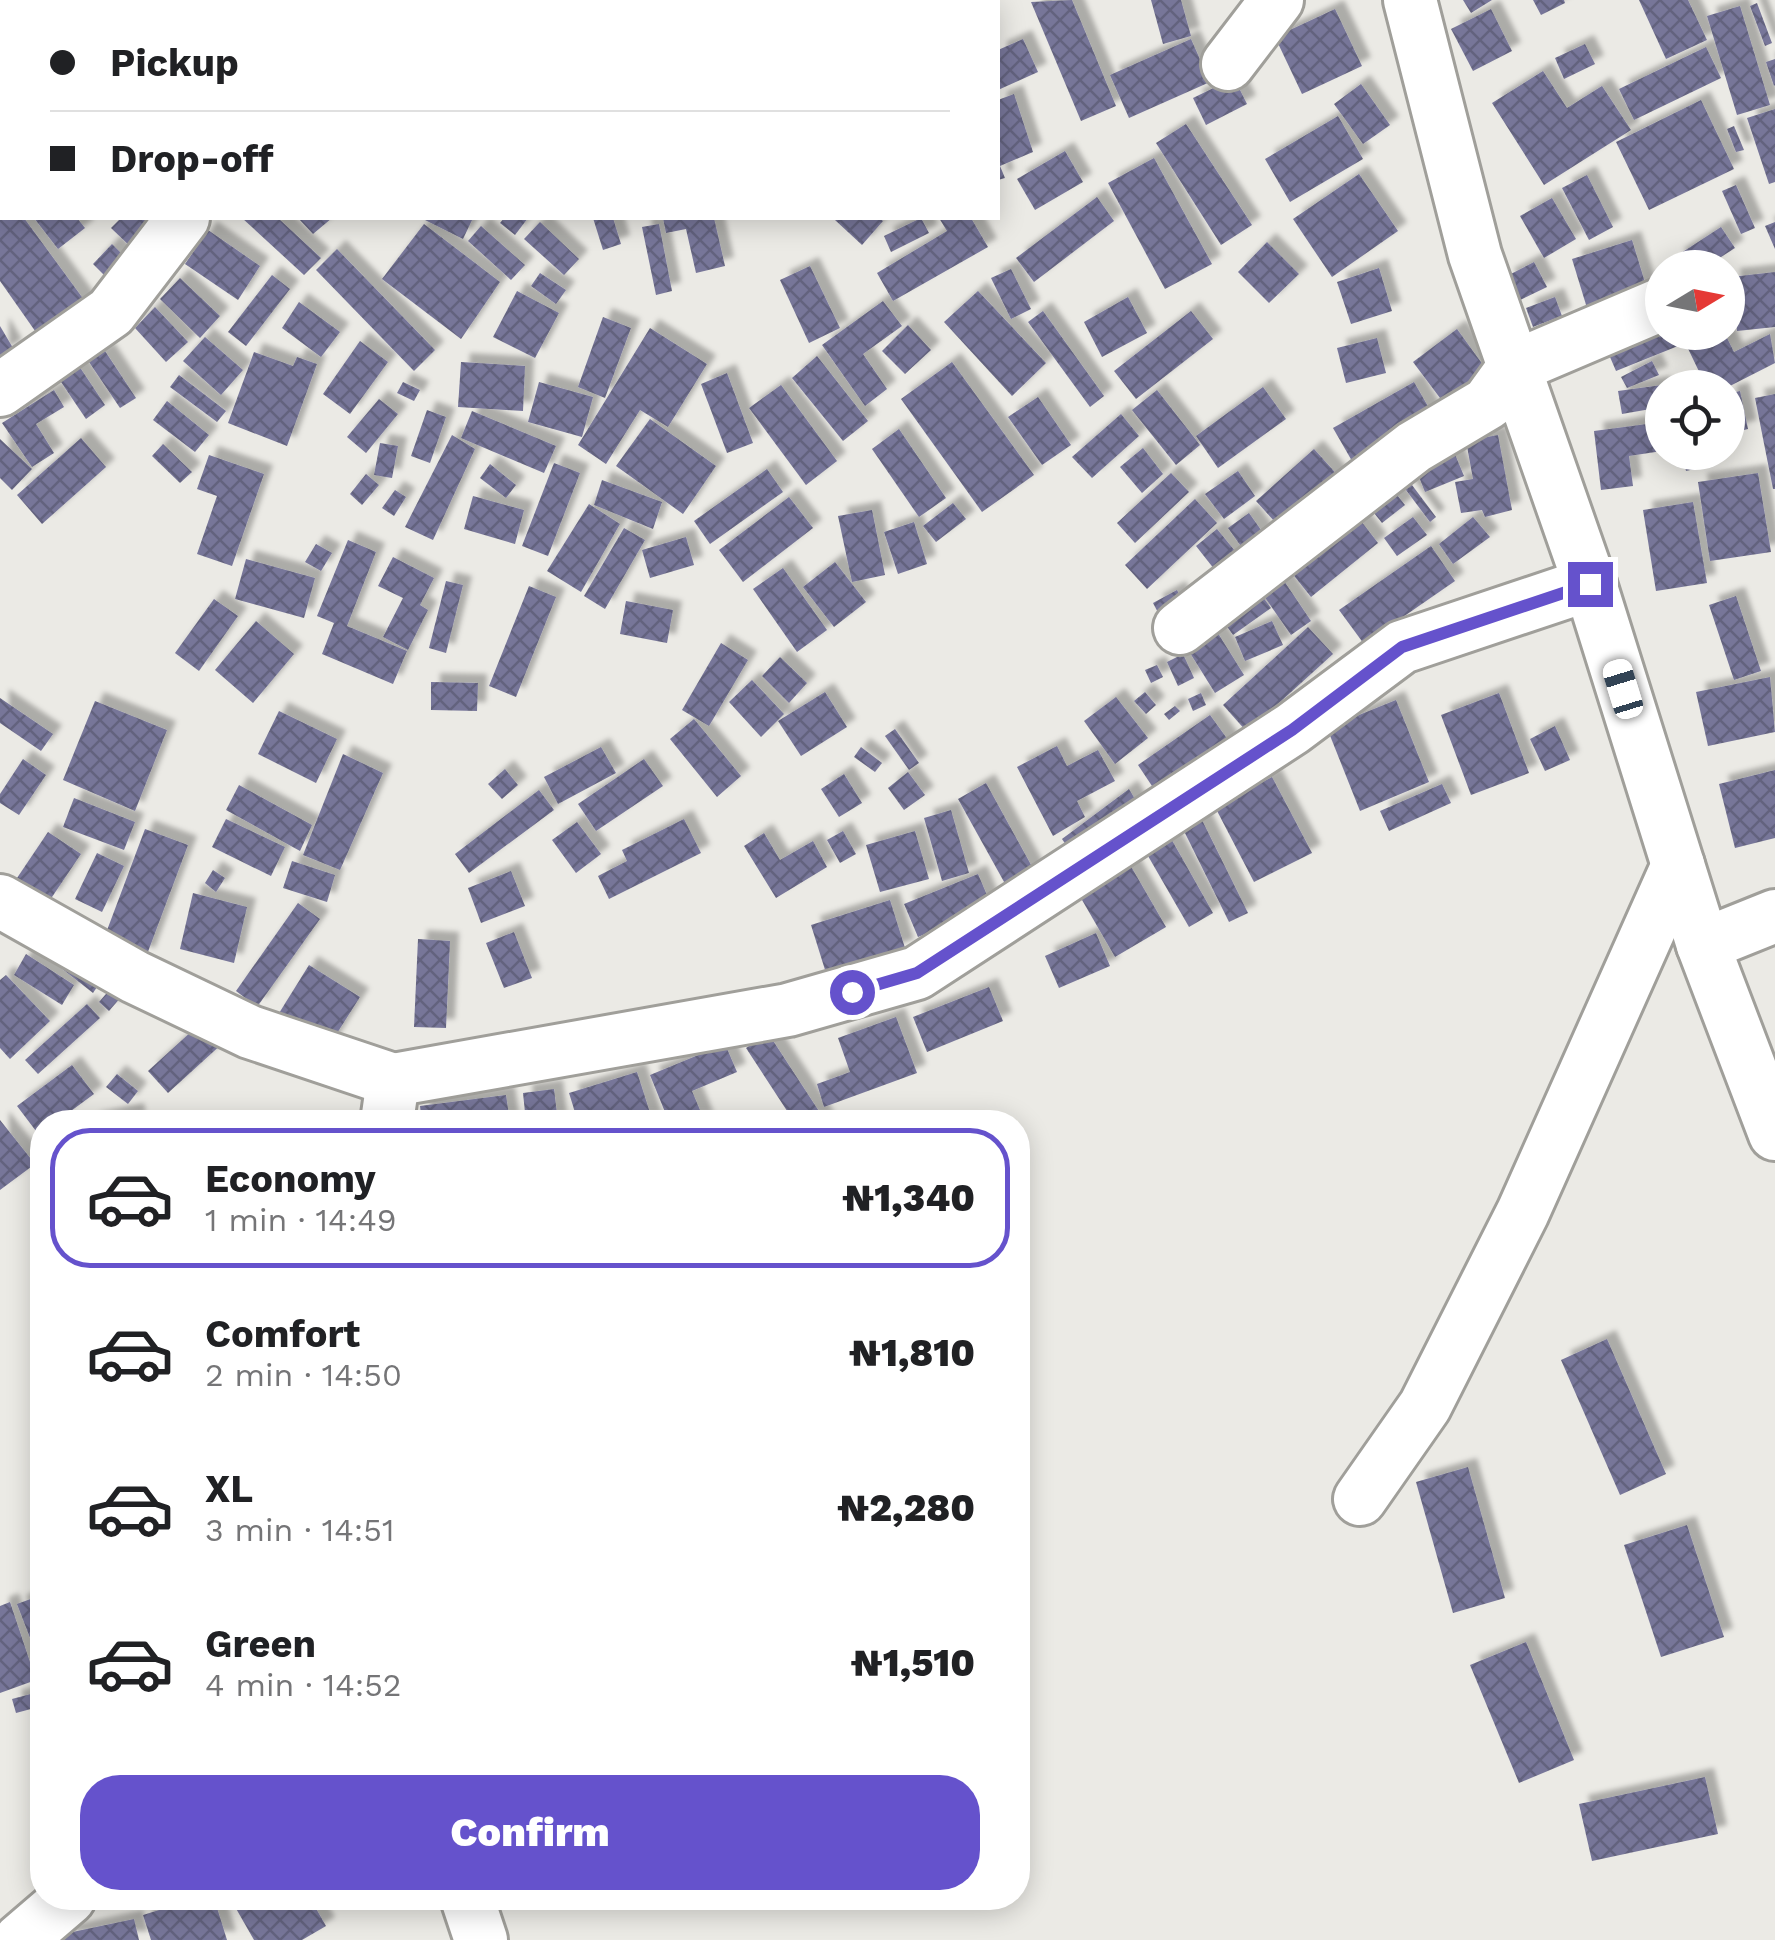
<!DOCTYPE html>
<meta charset="utf-8">
<style>
:root{--surface:#fff;--page:#f2f2f2;--text:#202124;--muted:#757577;--line:#e0e0e0;--accent:#6552cc}
body{margin:0;font-family:"Work Sans",sans-serif;background:var(--page);color:var(--text);height:100vh;display:flex;flex-direction:column;font-size:38px;white-space:nowrap}
*{box-sizing:border-box;margin:0}
p{font-size:32px;color:var(--muted)}
.icon{flex:none;width:55px;height:55px;fill:none;stroke:currentColor;stroke-width:2;stroke-linecap:round;stroke-linejoin:round}
.map{position:relative;flex:1;overflow:hidden}
.side{position:absolute;left:30px;top:1110px;width:1000px;height:800px;display:flex;flex-direction:column;background:var(--surface);border-radius:40px;box-shadow:0 5px 25px #0003}
.side>*{flex:none}
.banner{position:absolute;left:0px;top:0px;width:1000px;height:220px;box-shadow:0 5px 25px #0003;display:grid;align-content:center;height:220px;padding:0 50px;background:var(--surface)}
.needle{width:65px;rotate:80deg}
.tools{position:absolute;left:1645px;top:250px;display:grid;gap:20px}
.tools a{display:grid;place-items:center;width:100px;height:100px;border-radius:50%;background:var(--surface);box-shadow:0 5px 25px #0003;font-size:50px}
.end{position:absolute;width:45px;height:45px;margin:-22px;border:12px solid #6552cc;background:#fff;box-shadow:0 0 0 5px #fff}
.from{border-radius:50%}
.car{position:absolute;width:30px;height:60px;margin:-30px -15px;border-radius:12px;box-shadow:0 0 8px 2px #0007;background:linear-gradient(#fff 24%,#345 0 40%,#fff 0 76%,#345 0 86%,#fff 0)}
.banner b{display:flex;align-items:center;gap:35px;height:95px;font-size:38px}
.banner b+b{border-top:2px solid var(--line)}
.banner i{width:25px;height:25px;background:var(--text)}
ul{padding:18px 0 0;list-style:none}
li{display:flex;align-items:center;gap:30px;height:140px;margin:0 20px 15px;padding:0 30px;border:5px solid transparent;border-radius:40px}
li div{flex:1}
li b{display:block;font-size:38px}
li em{font-style:normal;font-weight:800}
li.active{border-color:var(--accent)}
li>.icon{width:90px;height:90px;stroke-width:1.5}
.primary-button{display:flex;gap:20px;margin-top:auto;padding:20px 50px}
.primary-button a{flex:1;height:115px;border-radius:40px;background:var(--accent);color:#fff;font-size:40px;font-weight:800;line-height:115px;text-align:center}
.map>svg:first-child{display:block}
</style>
<div class="map">
<svg width="1775" height="1940" viewBox="0 0 1775 1940">
<defs>
<pattern id="building-cross-hatch" width="8" height="8" patternUnits="userSpaceOnUse" patternTransform="scale(2.5)"><rect width="8" height="8" fill="#777699"/><path d="M0 0l8 8M0 8l8-8" fill="none" stroke="#63627e"/></pattern>
<filter id="shadow"><feDropShadow dx="9" dy="-9" stdDeviation="2.5" flood-color="#0004"/></filter>
</defs>
<rect width="100%" height="100%" fill="#ebeae5"/>
<g fill="url(#building-cross-hatch)" filter="url(#shadow)">
<path d="M1072,0L1116,106L1081,121L1031,2Z"/>
<path d="M1151,0H1181L1191,36L1163,44Z"/>
<path d="M1463,0H1492L1471,13Z"/>
<path d="M1533,0H1564L1565,3L1541,15Z"/>
<path d="M1639,0H1688L1707,40L1666,59Z"/>
<path d="M1757,3L1772,43L1765,46L1750,6Z"/>
<path d="M1740,6L1770,105L1737,115L1707,16Z"/>
<path d="M1335,9L1362,66L1302,94L1275,37Z"/>
<path d="M1491,9L1512,51L1473,71L1451,29Z"/>
<path d="M1023,39L1038,72L998,90V50Z"/>
<path d="M1191,39L1210,82L1129,118L1110,75Z"/>
<path d="M1585,44L1595,64L1564,79L1555,58Z"/>
<path d="M1706,47L1721,78L1634,120L1619,89Z"/>
<path d="M1775,59V85L1774,86L1766,62Z"/>
<path d="M1543,71L1567,108L1602,86L1631,130L1544,185L1492,103Z"/>
<path d="M1234,78L1247,104L1206,125L1193,98Z"/>
<path d="M1361,84L1390,125L1363,144L1334,104Z"/>
<path d="M1014,94L1033,152L1000,166L1005,178L998,180V100Z"/>
<path d="M1701,100L1734,169L1649,210L1616,142Z"/>
<path d="M1775,109V182L1769,184L1747,118Z"/>
<path d="M1338,116L1363,159L1290,202L1265,159Z"/>
<path d="M1186,124L1252,225L1221,245L1156,143Z"/>
<path d="M1734,126L1744,150L1736,152L1727,129Z"/>
<path d="M1065,151L1083,182L1035,210L1017,179Z"/>
<path d="M1154,158L1212,264L1165,289L1108,183Z"/>
<path d="M1359,174L1398,231L1332,277L1293,219Z"/>
<path d="M1587,175L1613,227L1589,240L1562,188Z"/>
<path d="M1736,185L1755,228L1741,234L1722,191Z"/>
<path d="M1097,197L1114,221L1034,282L1016,258Z"/>
<path d="M1552,198L1576,239L1544,258L1520,216Z"/>
<path d="M0,218H24L87,304L40,338L0,281Z"/>
<path d="M34,218H77L85,228L58,249Z"/>
<path d="M121,218H164L134,250L111,228Z"/>
<path d="M242,218H278L321,258L304,275Z"/>
<path d="M298,218H332L313,234Z"/>
<path d="M421,218H473L463,239Z"/>
<path d="M504,218H528L515,235L500,223Z"/>
<path d="M593,218H613L621,244L603,250Z"/>
<path d="M663,218H714L725,266L696,273L686,229L666,233Z"/>
<path d="M838,218H879L883,221L862,245L835,220Z"/>
<path d="M921,218L929,233L891,252L884,236Z"/>
<path d="M939,218H971L988,247L893,301L877,273L947,231Z"/>
<path d="M540,222L579,259L564,275L524,239Z"/>
<path d="M1775,222V249L1765,226Z"/>
<path d="M424,224L500,282L461,339L382,279Z"/>
<path d="M659,224L672,291L656,295L642,227Z"/>
<path d="M481,226L525,265L511,280L468,241Z"/>
<path d="M1721,227L1735,248L1704,268H1682L1675,257Z"/>
<path d="M208,230L260,266L238,300L185,264Z"/>
<path d="M1632,240L1647,289L1587,308L1572,259Z"/>
<path d="M1267,242L1299,274L1269,303L1238,272Z"/>
<path d="M112,244L127,259L108,279L93,264Z"/>
<path d="M337,249L435,350L414,371L316,270Z"/>
<path d="M1534,262L1547,287L1518,301L1505,277Z"/>
<path d="M810,266L840,328L809,343L780,280Z"/>
<path d="M1379,268L1392,311L1351,324L1337,282Z"/>
<path d="M1011,269L1031,309L1011,319L991,278Z"/>
<path d="M1775,272V327L1737,331L1731,277Z"/>
<path d="M540,273L566,290L556,304L531,286Z"/>
<path d="M272,275L290,289L246,346L228,332Z"/>
<path d="M180,278L220,316L200,338L160,299Z"/>
<path d="M517,291L559,313L535,358L493,337Z"/>
<path d="M978,291L1046,363L1012,396L944,322Z"/>
<path d="M1128,297L1147,333L1102,357L1084,322Z"/>
<path d="M1555,297L1562,316L1533,327L1526,308Z"/>
<path d="M883,301L902,326L863,354L887,389L865,406L822,345Z"/>
<path d="M299,302L340,332L321,357L282,328Z"/>
<path d="M155,307L188,342L166,362L135,328Z"/>
<path d="M1043,311L1104,396L1090,407L1028,322Z"/>
<path d="M1191,311L1213,339L1136,399L1114,371Z"/>
<path d="M603,317L631,328L605,398L578,387Z"/>
<path d="M908,325L931,350L905,374L882,351Z"/>
<path d="M0,326L13,348L0,356Z"/>
<path d="M1662,327V332H1672L1678,346L1616,371L1607,350Z"/>
<path d="M650,328L707,364L668,427L640,410L606,464L578,445Z"/>
<path d="M1457,329L1486,369L1443,402L1413,362Z"/>
<path d="M1680,332H1724L1734,352L1770,334L1775,363L1726,388H1707Z"/>
<path d="M205,337L243,370L221,395L183,361Z"/>
<path d="M1377,338L1386,373L1346,383L1337,348Z"/>
<path d="M360,341L388,362L350,414L323,394Z"/>
<path d="M105,351L136,398L120,408L89,362Z"/>
<path d="M254,352L293,366L297,357L317,364L287,446L228,423Z"/>
<path d="M817,356L868,421L843,441L792,378Z"/>
<path d="M1652,361L1659,375L1627,388L1621,377Z"/>
<path d="M461,362L525,366L523,411L458,407Z"/>
<path d="M952,362L1034,475L982,512L901,399Z"/>
<path d="M79,366L105,405L86,419L59,379Z"/>
<path d="M727,373L753,443L727,453L701,384Z"/>
<path d="M179,375L226,411L217,422L170,387Z"/>
<path d="M403,382L420,390L414,401L397,393Z"/>
<path d="M539,382L593,397L582,437L528,422Z"/>
<path d="M1414,382L1433,415L1352,461L1333,428Z"/>
<path d="M781,385L837,461L806,485L749,408Z"/>
<path d="M1662,385V407L1622,414L1618,391Z"/>
<path d="M1263,387L1286,419L1218,468L1196,436Z"/>
<path d="M54,390L64,407L36,424L54,453L32,467L2,423Z"/>
<path d="M1157,390L1200,445L1176,465L1132,410Z"/>
<path d="M1740,391L1748,429L1728,434V394Z"/>
<path d="M1775,394V489H1773L1755,398Z"/>
<path d="M1038,397L1071,445L1042,465L1008,417Z"/>
<path d="M379,399L398,414L366,453L347,437Z"/>
<path d="M167,401L209,435L195,452L153,420Z"/>
<path d="M427,410L446,417L430,463L411,456Z"/>
<path d="M472,411L556,446L544,473L461,438Z"/>
<path d="M1121,414L1139,436L1092,478L1072,457Z"/>
<path d="M650,419L716,466L683,514L616,466Z"/>
<path d="M1662,422V451L1629,456L1633,486L1601,490L1594,431Z"/>
<path d="M899,429L946,498L919,517L872,449Z"/>
<path d="M452,435L475,449L433,540L405,527Z"/>
<path d="M1498,435L1512,510L1485,517L1482,510L1461,513L1455,482L1473,479L1466,441Z"/>
<path d="M81,438L106,467L42,524L17,495Z"/>
<path d="M0,439L32,469L12,490L0,478Z"/>
<path d="M380,443L398,446L392,478L374,475Z"/>
<path d="M163,444L192,472L180,483L152,456Z"/>
<path d="M1143,448L1163,474L1142,493L1120,467Z"/>
<path d="M1314,449L1342,480L1284,532L1256,501Z"/>
<path d="M1454,452L1464,476L1425,492L1415,467Z"/>
<path d="M1682,452H1712L1715,464L1686,471Z"/>
<path d="M209,455L264,474L232,566L197,554L217,496L197,489Z"/>
<path d="M554,463L580,473L548,556L522,546Z"/>
<path d="M490,464L516,485L506,498L480,478Z"/>
<path d="M767,469L783,492L710,544L694,521Z"/>
<path d="M1238,471L1255,496L1224,519L1205,494Z"/>
<path d="M1171,473L1189,492L1135,543L1117,523Z"/>
<path d="M1758,473L1771,552L1710,561L1698,482Z"/>
<path d="M366,474L379,485L362,505L350,494Z"/>
<path d="M1406,477L1436,517L1430,522L1400,482Z"/>
<path d="M602,480L662,502L653,529L594,505Z"/>
<path d="M1389,485L1405,505L1382,523L1366,503Z"/>
<path d="M395,490L406,497L394,516L382,508Z"/>
<path d="M473,496L524,510L515,544L464,529Z"/>
<path d="M789,497L813,528L743,582L719,550Z"/>
<path d="M1195,499L1217,523L1147,589L1125,565Z"/>
<path d="M1693,502L1707,583L1656,591L1643,510Z"/>
<path d="M953,503L966,519L936,542L923,526Z"/>
<path d="M589,504L620,524L581,592L547,571Z"/>
<path d="M1351,508L1378,543L1311,597L1283,562Z"/>
<path d="M872,510L885,575L852,582L838,516Z"/>
<path d="M1249,513L1271,544L1250,559L1228,528Z"/>
<path d="M1413,517L1427,535L1397,556L1384,538Z"/>
<path d="M1473,517L1490,537L1453,564L1439,544Z"/>
<path d="M914,522L927,564L898,574L884,532Z"/>
<path d="M624,528L645,540L605,609L584,596Z"/>
<path d="M1217,529L1244,562L1222,579L1196,546Z"/>
<path d="M686,537L694,565L650,578L642,550Z"/>
<path d="M348,540L376,552L347,626L407,651L393,684L322,654L334,623L317,616Z"/>
<path d="M316,544L332,553L321,571L305,562Z"/>
<path d="M1431,546L1455,581L1364,644L1339,610Z"/>
<path d="M393,557L434,578L420,605L428,610L408,650L383,637L403,598L378,586Z"/>
<path d="M246,559L315,578L304,618L235,599Z"/>
<path d="M835,562L866,602L834,627L803,587Z"/>
<path d="M783,568L827,630L797,652L753,589Z"/>
<path d="M1278,572L1311,621L1291,635L1257,586Z"/>
<path d="M446,581L463,585L446,653L429,648Z"/>
<path d="M1253,584L1271,608L1233,635L1216,611Z"/>
<path d="M529,586L556,597L516,697L489,686Z"/>
<path d="M1177,590L1188,613L1164,624L1153,603Z"/>
<path d="M1736,596L1761,671L1734,680L1709,605Z"/>
<path d="M214,599L238,616L199,671L175,653Z"/>
<path d="M626,601L673,610L667,643L620,634Z"/>
<path d="M256,621L294,654L253,703L215,670Z"/>
<path d="M1272,621L1283,645L1245,661L1235,637Z"/>
<path d="M1211,622L1244,675L1215,693L1182,640Z"/>
<path d="M1308,627L1333,654L1247,732L1223,705Z"/>
<path d="M721,643L748,660L709,726L682,710Z"/>
<path d="M1183,654L1194,678L1178,686L1167,662Z"/>
<path d="M780,657L807,683L789,703L762,676Z"/>
<path d="M1157,665L1163,677L1151,683L1145,670Z"/>
<path d="M1770,677L1775,732L1708,746L1696,692Z"/>
<path d="M752,680L784,714L761,737L729,702Z"/>
<path d="M431,682L478,683L477,711L431,710Z"/>
<path d="M825,692L847,727L801,756L778,721Z"/>
<path d="M1145,692L1156,705L1146,714L1134,701Z"/>
<path d="M1201,693L1206,705L1193,711L1188,699Z"/>
<path d="M1499,693L1529,773L1471,795L1441,715Z"/>
<path d="M1116,697L1148,738L1115,764L1084,721Z"/>
<path d="M0,698L53,734L41,751L0,723Z"/>
<path d="M1396,700L1429,782L1360,811L1327,728Z"/>
<path d="M95,701L167,730L135,811L63,780Z"/>
<path d="M1175,706L1180,711L1169,720L1164,714Z"/>
<path d="M279,711L337,739L316,783L258,754Z"/>
<path d="M1210,715L1231,744L1158,795L1138,765Z"/>
<path d="M694,719L741,776L717,797L670,739Z"/>
<path d="M1555,726L1570,760L1545,771L1530,739Z"/>
<path d="M895,729L919,763L909,770L885,736Z"/>
<path d="M1057,746L1067,766L1098,750L1115,781L1077,801L1085,817L1053,836L1017,767Z"/>
<path d="M601,747L616,773L558,804L544,777Z"/>
<path d="M861,747L882,763L875,772L854,757Z"/>
<path d="M343,754L383,773L340,870L303,855Z"/>
<path d="M23,759L46,775L19,815L0,803V794Z"/>
<path d="M644,759L663,786L596,831L578,804Z"/>
<path d="M505,769L518,785L502,799L488,784Z"/>
<path d="M1775,770V838L1735,848L1719,784Z"/>
<path d="M908,772L925,795L904,810L888,788Z"/>
<path d="M844,774L862,803L839,817L821,789Z"/>
<path d="M1272,777L1312,853L1254,882L1215,807Z"/>
<path d="M986,783L1036,874L1008,889L958,799Z"/>
<path d="M1442,784L1451,803L1389,831L1380,811Z"/>
<path d="M239,785L312,825L300,851L226,810Z"/>
<path d="M1129,789L1142,811L1071,852L1062,839Z"/>
<path d="M539,790L554,810L469,873L455,854Z"/>
<path d="M74,798L135,822L124,850L63,827Z"/>
<path d="M951,810L969,873L942,881L924,818Z"/>
<path d="M1201,818L1248,913L1229,922L1182,827Z"/>
<path d="M226,819L285,847L271,876L212,847Z"/>
<path d="M684,819L701,853L609,899L598,876L627,861L622,850Z"/>
<path d="M577,822L601,854L576,873L552,840Z"/>
<path d="M145,829L188,845L146,957L103,941Z"/>
<path d="M843,831L856,854L840,863L827,840Z"/>
<path d="M915,831L929,879L880,892L866,845Z"/>
<path d="M48,832L81,854L50,900L17,878Z"/>
<path d="M764,833L780,860L813,841L827,867L776,898L744,846Z"/>
<path d="M1169,835L1213,913L1189,927L1144,849Z"/>
<path d="M97,853L124,866L102,912L75,899Z"/>
<path d="M292,861L335,875L327,902L283,888Z"/>
<path d="M1129,863L1166,927L1115,957L1078,893Z"/>
<path d="M213,870L225,878L216,892L205,883Z"/>
<path d="M511,871L525,906L481,923L468,888Z"/>
<path d="M978,874L992,907L918,937L904,904Z"/>
<path d="M193,893L247,907L234,963L180,949Z"/>
<path d="M890,900L905,948L826,973L811,925Z"/>
<path d="M298,903L320,919L257,1007L236,991Z"/>
<path d="M514,932L532,978L504,988L486,943Z"/>
<path d="M1096,933L1110,966L1059,988L1045,956Z"/>
<path d="M418,939L450,941L446,1028L414,1027Z"/>
<path d="M37,949L103,978L93,993Z"/>
<path d="M26,954L74,985L62,1005L14,975Z"/>
<path d="M309,965L360,997L327,1049L276,1018Z"/>
<path d="M6,975L50,1021L10,1059L0,1048V980Z"/>
<path d="M118,980L128,989L109,1011L99,1002Z"/>
<path d="M989,987L1003,1021L927,1052L913,1017Z"/>
<path d="M87,1004L100,1018L38,1074L25,1060Z"/>
<path d="M896,1017L917,1073L824,1107L817,1084L850,1072L838,1038Z"/>
<path d="M204,1020L224,1042L168,1093L148,1071Z"/>
<path d="M768,1033L826,1122H790L793,1120L746,1048Z"/>
<path d="M725,1044L737,1072L692,1091L705,1122H669L650,1075Z"/>
<path d="M72,1065L94,1094L56,1122H42L39,1135L17,1106Z"/>
<path d="M637,1072L653,1122H578L569,1093Z"/>
<path d="M117,1074L138,1091L128,1104L106,1087Z"/>
<path d="M554,1089L558,1122H526L523,1093Z"/>
<path d="M506,1095L510,1122H422L420,1106Z"/>
<path d="M135,1112L137,1122H91L90,1121Z"/>
<path d="M0,1120L35,1164L0,1190Z"/>
<path d="M1607,1339L1666,1474L1620,1495L1561,1360Z"/>
<path d="M1468,1467L1505,1598L1453,1613L1416,1482Z"/>
<path d="M42,1473V1495L32,1480Z"/>
<path d="M1687,1525L1724,1637L1661,1657L1624,1545Z"/>
<path d="M36,1597L42,1613V1669L17,1604Z"/>
<path d="M10,1602L36,1680L0,1693V1606Z"/>
<path d="M1526,1642L1574,1760L1519,1783L1470,1665Z"/>
<path d="M42,1691V1706L16,1713L12,1699Z"/>
<path d="M1705,1777L1718,1834L1592,1861L1579,1804Z"/>
<path d="M198,1898H214L227,1940H151L143,1915Z"/>
<path d="M230,1898H310L326,1926L302,1940H254Z"/>
<path d="M134,1919L139,1940H44V1938Z"/>
</g>
<g fill="none" stroke-linecap="round" stroke-linejoin="round">
<defs>
<g id="minor">
<path d="M109,0L111,2"/>
<path d="M1410,0L1475,255L1590,584L1703,945L1775,1134"/>
<path d="M1228,64L1277,0"/>
<path d="M0,390L111,312L183,218"/>
<path d="M1180,628L1414,447L1488,403L1514,367L1662,304"/>
<path d="M0,901L135,977L250,1032L393,1080"/>
<path d="M1703,945L1775,916"/>
<path d="M387,1122L393,1080L788,1010L917,973L1292,729L1402,647L1590,584"/>
<path d="M1360,1499L1425,1406L1523,1212L1678,865"/>
<path d="M467,1898L481,1940"/>
<path d="M20,1940L69,1898"/>
</g>
</defs>
<use href="#minor" stroke="#a09f9a" stroke-width="58"/>
<use href="#minor" stroke="#fff" stroke-width="52"/>
</g>
<g fill="none" stroke-linecap="round" stroke-linejoin="round">
<path stroke="#6552cc" stroke-width="12" d="M852,992L917,973L1292,730L1402,647L1590,584"/>
</g>
</svg>
<div class="tools">
<a><svg class="needle" viewBox="-14 -14 28 28"><path d="M0-13l5 13h-10z" fill="#e53935"/><path d="M0 13l5-13h-10z" fill="#757577"/></svg></a>
<a><svg class="icon" aria-label="locate" viewBox="0 0 24 24"><circle cx="12" cy="12" r="6"/><path d="M12 2v4M12 18v4M2 12h4M18 12h4"/></svg></a>
</div>
<i class="end from" style="left:852px;top:992px"></i>
<i class="end" style="left:1590px;top:584px"></i>
<i class="car" style="left:1623px;top:689px;rotate:343deg"></i>
<div class="banner">
<b><i class="from"></i>Pickup</b>
<b><i></i>Drop-off</b>
</div>
<section class="side">
<ul>
<li class="active"><svg class="icon" aria-label="car" viewBox="0 0 24 24"><path d="M5 17H2v-5l4-1 3-4h7l3 4 3 1v5h-3M9 17h6M6 11h13"/><circle cx="7" cy="17" r="2"/><circle cx="17" cy="17" r="2"/></svg><div><b>Economy</b><p>1 min · 14:49</p></div><em>₦1,340</em></li>
<li><svg class="icon" aria-label="car" viewBox="0 0 24 24"><path d="M5 17H2v-5l4-1 3-4h7l3 4 3 1v5h-3M9 17h6M6 11h13"/><circle cx="7" cy="17" r="2"/><circle cx="17" cy="17" r="2"/></svg><div><b>Comfort</b><p>2 min · 14:50</p></div><em>₦1,810</em></li>
<li><svg class="icon" aria-label="car" viewBox="0 0 24 24"><path d="M5 17H2v-5l4-1 3-4h7l3 4 3 1v5h-3M9 17h6M6 11h13"/><circle cx="7" cy="17" r="2"/><circle cx="17" cy="17" r="2"/></svg><div><b>XL</b><p>3 min · 14:51</p></div><em>₦2,280</em></li>
<li><svg class="icon" aria-label="car" viewBox="0 0 24 24"><path d="M5 17H2v-5l4-1 3-4h7l3 4 3 1v5h-3M9 17h6M6 11h13"/><circle cx="7" cy="17" r="2"/><circle cx="17" cy="17" r="2"/></svg><div><b>Green</b><p>4 min · 14:52</p></div><em>₦1,510</em></li>
</ul>
<div class="primary-button"><a>Confirm</a></div>
</section>
</div>
